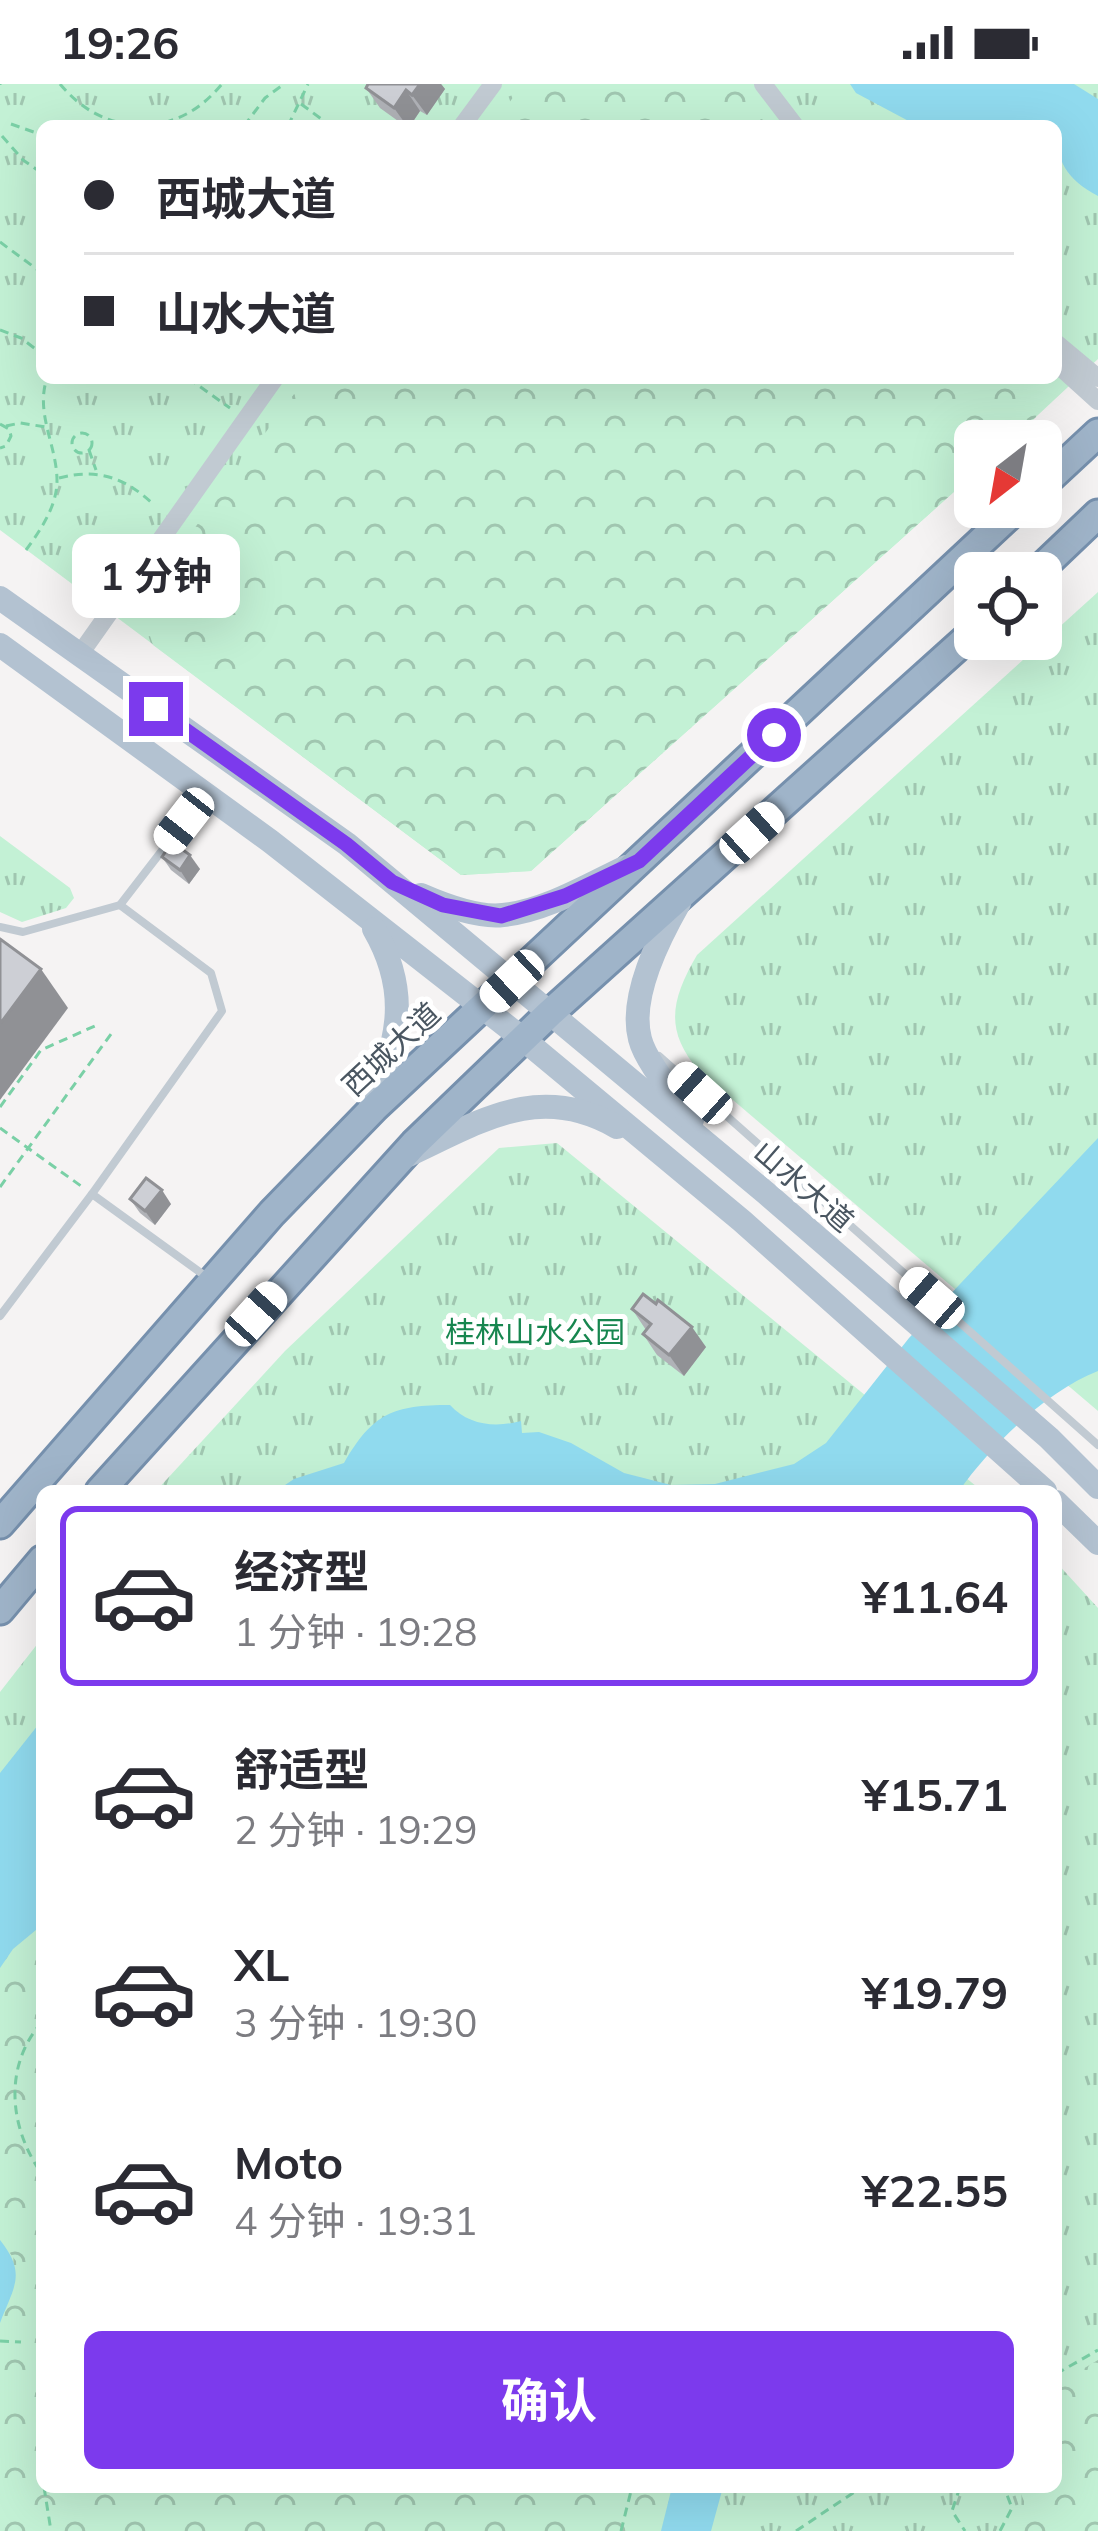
<!DOCTYPE html>
<html lang="zh">
<meta charset="utf-8">
<style>
:root{--surface:#fff;--page:#f7f7f7;--text:#2b2b33;--muted:#7c7c81;--line:#e1e1e2;--accent:#7c3aed}
body{margin:0;font-family:Mulish,"Noto Sans SC",sans-serif;background:var(--page);color:var(--text);height:100vh;display:flex;flex-direction:column;font-size:45px;white-space:nowrap}
*{box-sizing:border-box;margin:0}
p{font-size:39px;color:var(--muted)}
.icon{flex:none;width:66px;height:66px;fill:none;stroke:currentColor;stroke-width:2;stroke-linecap:round;stroke-linejoin:round}
.map{position:relative;flex:1;overflow:hidden}
.drawer{position:absolute;left:36px;top:1401px;width:1026px;height:1008px;display:flex;flex-direction:column;background:var(--surface);border-radius:18px;box-shadow:0 12px 48px #0002}
.drawer>*{flex:none}
.guide{position:absolute;left:36px;top:36px;width:1026px;height:264px;border-radius:18px;box-shadow:0 12px 48px #0002;display:grid;align-content:center;height:264px;padding:0 48px;background:var(--surface)}
.needle{width:78px;rotate:211deg}
.controls{position:absolute;left:954px;top:336px;display:grid;gap:24px}
.controls a{display:grid;place-items:center;width:108px;height:108px;border-radius:18px;background:var(--surface);box-shadow:0 12px 48px #0002;font-size:60px}
.end{position:absolute;width:54px;height:54px;margin:-27px;border:15px solid #7c3aed;background:#fff;box-shadow:0 0 0 6px #fff}
.from{border-radius:50%}
.bubble{position:absolute;height:84px;border-radius:18px;background:var(--surface);box-shadow:0 12px 48px #0002;font-size:39px;font-weight:700;line-height:84px;text-align:center}
.car{position:absolute;width:36px;height:72px;margin:-36px -18px;border-radius:15px;box-shadow:0 0 9px 3px #0007;background:linear-gradient(#fff 24%,#345 0 40%,#fff 0 76%,#345 0 86%,#fff 0)}
.guide b{display:flex;align-items:center;gap:42px;height:114px;font-size:45px}
.guide b+b{border-top:3px solid var(--line)}
.guide i{width:30px;height:30px;background:var(--text)}
ul{padding:21px 0 0;list-style:none}
li{display:flex;align-items:center;gap:36px;height:180px;margin:0 24px 18px;padding:0 24px;border:6px solid transparent;border-radius:18px}
li div{flex:1}
li b{display:block;font-size:45px}
li em{font-style:normal;font-weight:700}
li.current{border-color:var(--accent)}
li>.icon{width:108px;height:108px;stroke-width:1.5}
.action{display:flex;gap:24px;margin-top:auto;padding:24px 48px}
.action a{flex:1;height:138px;border-radius:18px;background:var(--accent);color:#fff;font-size:48px;font-weight:700;line-height:138px;text-align:center}
.status{display:flex;justify-content:space-between;align-items:center;height:84px;padding:0 60px;background:var(--surface);direction:ltr}
.status svg{height:33px;fill:currentColor}
.map>svg:first-child{display:block}
</style>
<div class="status"><b>19:26</b><svg viewBox="0 0 49 12"><path d="M0 12V9h3v3zM5 12V6h3v6zM10 12V3h3v9zM15 12V0h3v12zM26 1h20v11H26zM47 4h2v5h-2z"/></svg></div>
<div class="map">
<svg width="1098" height="2447" viewBox="0 0 1098 2447">
<defs>
<pattern id="grass-tufts" width="24" height="20" patternUnits="userSpaceOnUse" patternTransform="scale(3)"><rect width="24" height="20" fill="#c3f1d5"/><path d="M3 7l-1-3M5 7V3M7 7l1-3M15 17l-1-3M17 17v-4M19 17l1-3" fill="none" stroke="#a0c6b0"/></pattern>
<pattern id="forest-crowns" width="20" height="18" patternUnits="userSpaceOnUse" patternTransform="scale(3)"><rect width="20" height="18" fill="#c3f1d5"/><path d="M2 6a3 3 0 1 1 6 0M12 15a3 3 0 1 1 6 0" fill="none" stroke="#a0c6b0"/></pattern>
</defs>
<rect width="100%" height="100%" fill="#f5f3f3"/>
<g fill="url(#grass-tufts)" fill-rule="evenodd">
<path d="M0,0H1098V275L1010,357H975V389L531,787L461,791L0,446ZM42,42H1056V294H42Z"/>
<path d="M1098,508V1327L699,987C664,946 671,916 697,871Z"/>
<path d="M0,752L70,804L74,814L66,824L22,838L0,828Z"/>
<path d="M557,1059L982,1407H156L285,1267L499,1064Z"/>
<path d="M1056,1478L1098,1524V2447H0V1608L42,1554V2403H1056Z"/>
</g>
<g fill="url(#forest-crowns)">
<path d="M523,0H737L767,42H492Z"/>
<path d="M306,294H1040L1036,333L1010,357H975V389L531,787L461,791L153,561L139,519Z"/>
<path d="M42,1841V2403H672L661,2447H0V2239L17,2194L16,2177L0,2156V1884L13,1865Z"/>
<path d="M1098,2276V2447H1024V2417L1018,2403H1056V2301Z"/>
</g>
<g fill="#90daee">
<path d="M850,0H1074L1098,15V112C1066,95 1056,77 1056,42H918L856,9Z"/>
<path d="M1098,1054V1287C1046,1307 991,1362 959,1407H276L294,1395L344,1379C373,1329 393,1321 450,1321C468,1341 495,1344 521,1337L522,1349L539,1348L571,1359L624,1389L671,1401L715,1400L794,1380L826,1359L909,1254Z"/>
<path d="M42,1636V1841L13,1865L0,1884V1689Z"/>
<path d="M0,2156C27,2190 14,2202 0,2239Z"/>
<path d="M672,2403H723L711,2447H661Z"/>
</g>
<g fill="none" stroke-linecap="round" stroke-linejoin="round">
<defs>
<g id="trunk">
<path d="M1041,402L1098,349"/>
<path d="M1036,489L1098,430"/>
<path d="M100,1407L414,1060L550,929L975,547"/>
<path d="M0,1440L272,1129L374,1024L1018,423"/>
<path d="M0,1526L42,1476"/>
</g>
</defs>
<use href="#trunk" stroke="#7690ad" stroke-width="33"/>
<g stroke="#7ad0a6" stroke-width="3" stroke-dasharray="9 6" stroke-linecap="butt">
<path d="M60,0C82,26 105,38 138,42"/>
<path d="M0,1V0"/>
<path d="M301,20L331,42"/>
<path d="M11,40L42,51"/>
<path d="M150,42C181,36 201,25 222,0"/>
<path d="M244,42L265,14L284,0"/>
<path d="M288,42L308,0"/>
<path d="M2,52L23,76L42,89"/>
<path d="M0,158L42,189"/>
<path d="M0,246L21,254L42,270"/>
<path d="M188,294L230,324"/>
<path d="M0,340L9,345L11,352L6,362L0,364"/>
<path d="M6,342L20,339L46,343"/>
<circle cx="82" cy="359" r="10"/>
<path d="M89,366L96,386"/>
<path d="M59,394C97,384 125,393 154,421"/>
<path d="M26,466C40,447 57,422 57,397C57,361 35,330 47,294"/>
<path d="M0,1023L41,966L97,941"/>
<path d="M0,1044L81,1102"/>
<path d="M0,1103L111,950"/>
<path d="M42,1938C3,1982 9,2044 42,2090"/>
<path d="M0,2257L21,2258"/>
<path d="M1056,2290L1098,2266"/>
<path d="M44,2403L51,2447"/>
<path d="M960,2403L952,2427L965,2447"/>
<path d="M621,2447L632,2403"/>
<path d="M796,2447L862,2403"/>
<path d="M1000,2447L1012,2424L1004,2403"/>
</g>
<g stroke="#c1cad2" stroke-width="8">
<path d="M120,821L211,889L222,927L92,1110L208,1194"/>
<path d="M0,843L23,848L120,821L201,716"/>
<path d="M659,972L1098,1361"/>
<path d="M0,1232L92,1110"/>
</g>
<g stroke="#c1cad2" stroke-width="18">
<path d="M763,0L795,42"/>
<path d="M462,42L493,0"/>
<path d="M1056,259L1098,294"/>
<path d="M1056,279L1098,317"/>
<path d="M80,570L275,294"/>
</g>
<g stroke="#b3c2d1" stroke-width="24">
<path d="M0,514L347,760L766,1109L1049,1354L1098,1403"/>
<path d="M0,561L270,757L523,955L742,1137L1045,1407"/>
<path d="M421,811C444,821 478,834 503,831C545,827 588,801 626,783"/>
<path d="M679,819C659,854 629,914 640,955C646,979 678,1015 692,1036"/>
<path d="M369,1028C396,961 413,912 374,845"/>
<path d="M408,1071C481,1037 539,998 617,1043"/>
<path d="M1056,1418L1098,1459"/>
</g>
<use href="#trunk" stroke="#9fb4c9" stroke-width="27"/>
</g>
<g fill="#b0b2b7">
<path d="M368,0H441L445,5L427,31L420,27L410,42H405L380,24L366,4Z"/>
<path d="M162,773L200,785L189,800L171,786Z"/>
<path d="M130,1115L171,1120L155,1141L140,1129Z"/>
<path d="M632,1225L706,1263L684,1292L657,1271L643,1250L646,1246Z"/>
</g>
<g fill="#909195">
<path d="M420,0H441L445,5L427,31L412,11Z"/>
<path d="M406,6L420,27L410,42H407L394,24Z"/>
<path d="M190,771L200,785L189,800L180,786Z"/>
<path d="M41,885L68,924L0,1016V940Z"/>
<path d="M162,1106L171,1120L155,1141L145,1127Z"/>
<path d="M692,1243L706,1263L684,1292L669,1271Z"/>
</g>
<g fill="#cdcfd5" stroke="#909195" stroke-width="3">
<path d="M368,0H420L412,11L406,6L394,24L366,4Z"/>
<path d="M172,758L190,771L180,786L162,773Z"/>
<path d="M0,855L41,885L0,940Z"/>
<path d="M146,1094L162,1106L145,1127L130,1115Z"/>
<path d="M643,1210L656,1220L658,1216L692,1243L669,1271L643,1250L651,1240L632,1225Z"/>
</g>
<g fill="none" stroke-linecap="round" stroke-linejoin="round">
<path stroke="#7c3aed" stroke-width="15" d="M156,625L346,760L392,798L443,821L501,832L565,812L639,777L774,651"/>
</g>
<g text-anchor="middle" dominant-baseline="central" stroke-width="10" stroke-linejoin="round" paint-order="stroke">
<g font-size="30" fill="#4a5661" stroke="#fff">
<text transform="translate(391 965) rotate(-43)">西城大道</text>
<text transform="translate(804 1102) rotate(41)">山水大道</text>
</g>
<g font-size="30" fill="#17864f" stroke="#fff">
<text x="535" y="1248">桂林山水公园</text>
</g>
</g>
</svg>
<div class="controls">
<a><svg class="needle" viewBox="-14 -14 28 28"><path d="M0-13l5 13h-10z" fill="#e53935"/><path d="M0 13l5-13h-10z" fill="#7c7c81"/></svg></a>
<a><svg class="icon" aria-label="locate" viewBox="0 0 24 24"><circle cx="12" cy="12" r="6"/><path d="M12 2v4M12 18v4M2 12h4M18 12h4"/></svg></a>
</div>
<i class="end from" style="left:774px;top:651px"></i>
<i class="end" style="left:156px;top:625px"></i>
<div class="bubble" style="left:72px;top:450px;width:168px">1 分钟</div>
<i class="car" style="left:184px;top:737px;rotate:218deg"></i>
<i class="car" style="left:752px;top:749px;rotate:48deg"></i>
<i class="car" style="left:512px;top:897px;rotate:227deg"></i>
<i class="car" style="left:700px;top:1009px;rotate:312deg"></i>
<i class="car" style="left:932px;top:1214px;rotate:311deg"></i>
<i class="car" style="left:256px;top:1230px;rotate:42deg"></i>
<div class="guide">
<b><i class="from"></i>西城大道</b>
<b><i></i>山水大道</b>
</div>
<section class="drawer">
<ul>
<li class="current"><svg class="icon" aria-label="car" viewBox="0 0 24 24"><path d="M5 17H2v-5l4-1 3-4h7l3 4 3 1v5h-3M9 17h6M6 11h13"/><circle cx="7" cy="17" r="2"/><circle cx="17" cy="17" r="2"/></svg><div><b>经济型</b><p>1 分钟 · 19:28</p></div><em>¥11.64</em></li>
<li><svg class="icon" aria-label="car" viewBox="0 0 24 24"><path d="M5 17H2v-5l4-1 3-4h7l3 4 3 1v5h-3M9 17h6M6 11h13"/><circle cx="7" cy="17" r="2"/><circle cx="17" cy="17" r="2"/></svg><div><b>舒适型</b><p>2 分钟 · 19:29</p></div><em>¥15.71</em></li>
<li><svg class="icon" aria-label="car" viewBox="0 0 24 24"><path d="M5 17H2v-5l4-1 3-4h7l3 4 3 1v5h-3M9 17h6M6 11h13"/><circle cx="7" cy="17" r="2"/><circle cx="17" cy="17" r="2"/></svg><div><b>XL</b><p>3 分钟 · 19:30</p></div><em>¥19.79</em></li>
<li><svg class="icon" aria-label="car" viewBox="0 0 24 24"><path d="M5 17H2v-5l4-1 3-4h7l3 4 3 1v5h-3M9 17h6M6 11h13"/><circle cx="7" cy="17" r="2"/><circle cx="17" cy="17" r="2"/></svg><div><b>Moto</b><p>4 分钟 · 19:31</p></div><em>¥22.55</em></li>
</ul>
<div class="action"><a>确认</a></div>
</section>
</div>
